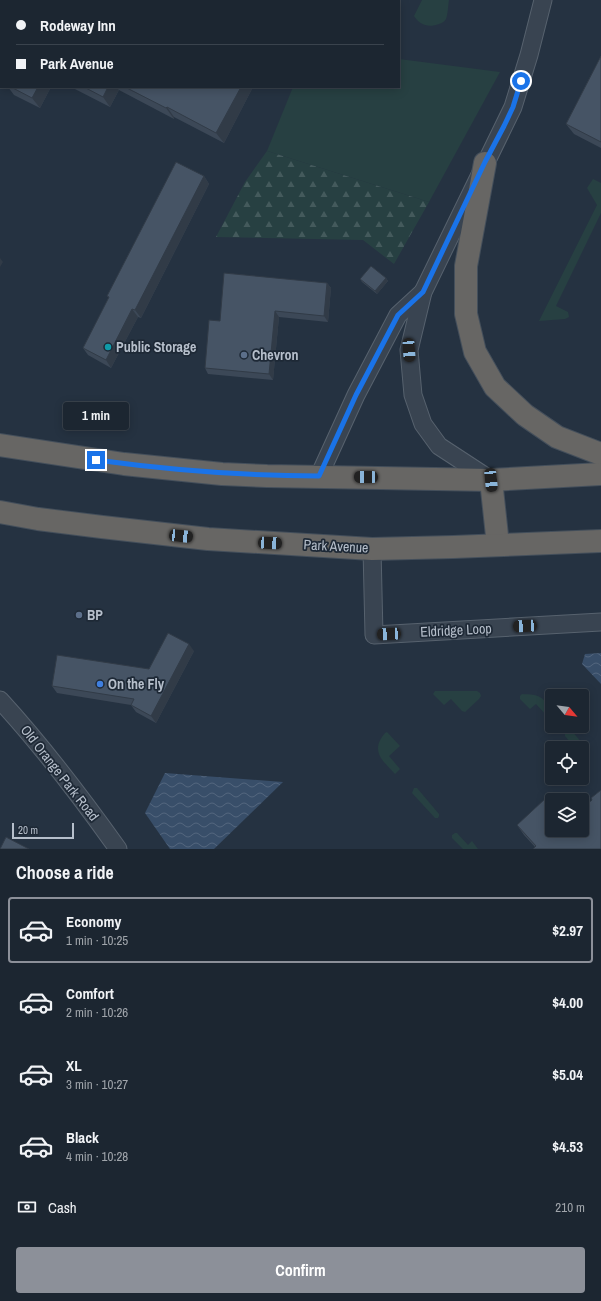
<!DOCTYPE html>
<meta charset="utf-8">
<style>
:root{--surface:#1c2631;--page:#252e39;--text:#f1f3f6;--muted:#a0a5ab;--line:#3a434d;--accent:#8c9099}
body{margin:0;font-family:"Archivo Narrow",sans-serif;background:var(--page);color:var(--text);height:100vh;display:flex;flex-direction:column;font-size:15px;white-space:nowrap}
*{box-sizing:border-box;margin:0}
p{font-size:13px;color:var(--muted)}
.icon{flex:none;width:22px;height:22px;fill:none;stroke:currentColor;stroke-width:2;stroke-linecap:round;stroke-linejoin:round}
.map{position:relative;height:849px;overflow:hidden}
.details{display:flex;flex-direction:column;background:var(--surface);flex:1}
.details>*{flex:none}
.top-card{position:absolute;left:0px;top:0px;width:400px;height:88px;box-shadow:0 2px 10px #0003,0 0 0 1px var(--line);display:grid;align-content:center;height:88px;padding:0 16px;background:var(--surface)}
.needle{width:26px;rotate:119deg}
.controls{position:absolute;left:545px;top:689px;display:grid;gap:8px}
.controls a{display:grid;place-items:center;width:44px;height:44px;border-radius:4px;background:var(--surface);box-shadow:0 2px 10px #0003,0 0 0 1px var(--line);font-size:20px}
.scale{position:absolute;left:12px;bottom:10px;width:62px;box-sizing:border-box;padding-left:4px;border:2px solid #b6bfcb;border-top:0;font-size:11px;line-height:14px;white-space:nowrap;color:#b6bfcb;-webkit-text-stroke:3px #1e2936;paint-order:stroke}
.end{position:absolute;width:18px;height:18px;margin:-9px;border:5px solid #1a73e8;background:#fff;box-shadow:0 0 0 2px #fff}
.from{border-radius:50%}
.bubble{position:absolute;height:28px;border-radius:4px;background:var(--surface);box-shadow:0 2px 10px #0003,0 0 0 1px var(--line);font-size:13px;font-weight:800;line-height:28px;text-align:center}
.car{position:absolute;width:12px;height:24px;margin:-12px -6px;border-radius:5px;box-shadow:0 0 3px 1px #0007;background:linear-gradient(#222 24%,#8ab4d8 0 40%,#222 0 76%,#8ab4d8 0 86%,#222 0)}
.top-card b{display:flex;align-items:center;gap:14px;height:38px;font-size:15px}
.top-card b+b{border-top:1px solid var(--line)}
.top-card i{width:10px;height:10px;background:var(--text)}
ul{padding:0;list-style:none}
li{display:flex;align-items:center;gap:12px;height:66px;margin:0 8px 6px;padding:0 8px;border:2px solid transparent;border-radius:4px}
li div{flex:1}
li b{display:block;font-size:15px}
li em{font-style:normal;font-weight:800}
li.selected{border-color:var(--accent)}
li>.icon{width:36px;height:36px;stroke-width:1.5}
h2{padding:0 16px;font-size:18px;line-height:48px}
.pay{display:flex;align-items:center;gap:10px;height:44px;padding:0 16px;font-size:15px}
.pay p{margin-inline-start:auto}
.cta{display:flex;gap:8px;margin-top:auto;padding:8px 16px}
.cta a{flex:1;height:46px;border-radius:4px;background:var(--accent);color:#fff;font-size:16px;font-weight:800;line-height:46px;text-align:center}
.map>svg:first-child{display:block}
</style>
<div class="map">
<svg width="601" height="849" viewBox="0 0 601 849">
<defs>
<pattern id="forest-firs" width="22" height="20" patternUnits="userSpaceOnUse"><rect width="22" height="20" fill="#274042"/><path d="M5 1l3.5 6h-7zM16 11l3.5 6h-7z" fill="#445a5c"/></pattern>
<pattern id="water-waves" width="16" height="10" patternUnits="userSpaceOnUse"><rect width="16" height="10" fill="#384e69"/><path d="M0 5q4-4 8 0t8 0" fill="none" stroke="#53667d"/></pattern>
</defs>
<rect width="100%" height="100%" fill="#253241"/>
<g fill="#274042">
<path d="M422,0H449C448,6 448,14 446,19C444,22 442,23 439,24C428,28 420,25 414,16Z"/>
<path d="M399,59L500,72L429,202L267,151L293,87H399Z"/>
<path d="M593,179L601,183V213L556,306L568,312L569,317L565,319L539,321L597,205L587,188Z"/>
<path d="M435,691H477L480,693L481,696L479,699L465,712L462,711L451,699L444,705L433,694Z"/>
<path d="M522,694C540,695 540,695 552,709V715L548,717L536,704L530,709L520,699V696Z"/>
<path d="M568,731H572L587,749L589,755L586,761L582,760V748H574V747L565,736V733Z"/>
<path d="M387,732L400,746L389,756L400,769L395,774C382,760 370,751 385,733Z"/>
<path d="M414,788H417L439,814V816L438,818H435L412,793Z"/>
<path d="M455,833H457L468,845L472,841L478,849H463L452,838V835Z"/>
</g>
<path fill="url(#forest-firs)" d="M267,151L429,202L394,264L363,240L216,237L245,182Z"/>
<g fill="url(#water-waves)">
<path d="M601,653V684L582,664L585,654Z"/>
<path d="M165,773L283,782L214,849H170L145,813Z"/>
</g>
<g fill="none" stroke-linecap="round" stroke-linejoin="round">
<defs>
<g id="minor">
<path d="M319,476L356,395L398,315L423,292"/>
<path d="M491,480L439,446L423,424L413,395L409,350L423,292L513,107L529,55L543,0"/>
<path d="M372,549L374,635L601,622"/>
<path d="M0,700C43,747 81,797 118,849"/>
</g>
<g id="trunk">
<path d="M485,163L466,266V314L475,352L495,387L525,415L557,437L601,454"/>
<path d="M0,445L124,464L222,474L267,476L491,480L601,474"/>
<path d="M491,480L498,545"/>
<path d="M0,512L38,519L102,527L208,539L372,549L453,547L601,541"/>
</g>
</defs>
<use href="#minor" stroke="#57626e" stroke-width="19"/>
<use href="#trunk" stroke="#444f5b" stroke-width="24"/>
<use href="#minor" stroke="#394451" stroke-width="17"/>
<use href="#trunk" stroke="#676664" stroke-width="22"/>
</g>
<g fill="#3c4857">
<path d="M601,56V148L574,134L566,124Z"/>
<path d="M8,87H51L40,108L14,95Z"/>
<path d="M71,87H253L224,143L174,117V119L119,90L110,107Z"/>
<path d="M204,176L209,184L141,318L138,317L111,368L88,355L83,348L109,298L107,296Z"/>
<path d="M386,278L388,281L377,294L362,282L360,279Z"/>
<path d="M327,283L331,288L328,322L279,317L273,380L208,374L205,368L220,321Z"/>
<path d="M194,651L156,723L136,712L131,705L57,693L52,686L149,669Z"/>
<path d="M601,790V849L535,847L524,835L517,825L552,830H582L592,800Z"/>
</g>
<g fill="#313b47">
<path d="M364,0H377L376,1H364Z"/>
<path d="M38,87H51L40,108L32,98Z"/>
<path d="M108,87H116L119,90L110,107L103,97Z"/>
<path d="M241,87H253L224,143L216,133Z"/>
<path d="M167,107L174,117V119L166,108Z"/>
<path d="M204,176L209,184L141,318L135,310Z"/>
<path d="M0,258L3,262L0,267Z"/>
<path d="M386,278L388,281L377,294L375,291Z"/>
<path d="M327,283L331,288L328,322L324,316Z"/>
<path d="M132,309L138,317L111,368L106,360Z"/>
<path d="M275,311L279,317L273,380L269,374Z"/>
<path d="M189,644L194,651L156,723L151,716Z"/>
</g>
<g fill="#465465" stroke="#313b47">
<path d="M51,0H364V1H50Z"/>
<path d="M601,56V142L566,124Z"/>
<path d="M11,87H38L32,98Z"/>
<path d="M84,87H108L103,97Z"/>
<path d="M125,87H241L216,133L167,107L166,108Z"/>
<path d="M176,162L204,176L135,310L132,309L106,360L83,348L109,297L107,296Z"/>
<path d="M371,266L386,278L375,291L360,279Z"/>
<path d="M224,273L327,283L324,316L275,311L269,374L205,368L209,320L220,321Z"/>
<path d="M168,633L189,644L151,716L131,705L134,699L52,686L57,655L149,669Z"/>
<path d="M601,790V849H533L536,846L517,825L546,798L552,805V830H582V808L592,800L591,798Z"/>
<path d="M6,837L29,849H0Z"/>
</g>
<g fill="none" stroke-linecap="round" stroke-linejoin="round">
<path stroke="#1a73e8" stroke-width="5" d="M96,460C170,470 244,476 319,476L356,395L398,315L423,292L485,162L504,126L513,107L521,81"/>
</g>
<circle fill="#0f9aa8" stroke="#1e2936" stroke-width="1.5" cx="108" cy="347" r="4"/>
<g fill="#5c6f8a" stroke="#1e2936" stroke-width="1.5">
<circle cx="244" cy="355" r="4"/>
<circle cx="79" cy="615" r="4"/>
</g>
<circle fill="#3f7fe0" stroke="#1e2936" stroke-width="1.5" cx="100" cy="684" r="4"/>
<g text-anchor="middle" dominant-baseline="central" stroke-width="3.5" stroke-linejoin="round" paint-order="stroke">
<g font-size="14" font-weight="bold" fill="#b6bfcb" stroke="#1e2936" text-anchor="start">
<text x="116" y="347">Public Storage</text>
<text x="252" y="355">Chevron</text>
<text x="87" y="615">BP</text>
<text x="108" y="684">On the Fly</text>
</g>
<g font-size="14" fill="#b6bfcb" stroke="#1e2936">
<text transform="translate(336 546) rotate(3)">Park Avenue</text>
<text transform="translate(456 630) rotate(-3)">Eldridge Loop</text>
<text transform="translate(60 773) rotate(52)">Old Orange Park Road</text>
</g>
</g>
</svg>
<div class="controls">
<a><svg class="needle" viewBox="-14 -14 28 28"><path d="M0-13l5 13h-10z" fill="#e53935"/><path d="M0 13l5-13h-10z" fill="#a0a5ab"/></svg></a>
<a><svg class="icon" aria-label="locate" viewBox="0 0 24 24"><circle cx="12" cy="12" r="6"/><path d="M12 2v4M12 18v4M2 12h4M18 12h4"/></svg></a>
<a><svg class="icon" aria-label="layers" viewBox="0 0 24 24"><path d="M12 4l9 5-9 5-9-5zM3 14l9 5 9-5"/></svg></a>
</div>
<div class="scale">20 m</div>
<i class="end from" style="left:521px;top:81px"></i>
<i class="end" style="left:96px;top:460px"></i>
<div class="bubble" style="left:63px;top:402px;width:66px">1 min</div>
<i class="car" style="left:409px;top:350px;rotate:176deg"></i>
<i class="car" style="left:366px;top:477px;rotate:271deg"></i>
<i class="car" style="left:491px;top:480px;rotate:174deg"></i>
<i class="car" style="left:181px;top:536px;rotate:96deg"></i>
<i class="car" style="left:270px;top:543px;rotate:93deg"></i>
<i class="car" style="left:525px;top:626px;rotate:267deg"></i>
<i class="car" style="left:389px;top:634px;rotate:267deg"></i>
<div class="top-card">
<b><i class="from"></i>Rodeway Inn</b>
<b><i></i>Park Avenue</b>
</div>
</div>
<section class="details">
<h2>Choose a ride</h2>
<ul>
<li class="selected"><svg class="icon" aria-label="car" viewBox="0 0 24 24"><path d="M5 17H2v-5l4-1 3-4h7l3 4 3 1v5h-3M9 17h6M6 11h13"/><circle cx="7" cy="17" r="2"/><circle cx="17" cy="17" r="2"/></svg><div><b>Economy</b><p>1 min · 10:25</p></div><em>$2.97</em></li>
<li><svg class="icon" aria-label="car" viewBox="0 0 24 24"><path d="M5 17H2v-5l4-1 3-4h7l3 4 3 1v5h-3M9 17h6M6 11h13"/><circle cx="7" cy="17" r="2"/><circle cx="17" cy="17" r="2"/></svg><div><b>Comfort</b><p>2 min · 10:26</p></div><em>$4.00</em></li>
<li><svg class="icon" aria-label="car" viewBox="0 0 24 24"><path d="M5 17H2v-5l4-1 3-4h7l3 4 3 1v5h-3M9 17h6M6 11h13"/><circle cx="7" cy="17" r="2"/><circle cx="17" cy="17" r="2"/></svg><div><b>XL</b><p>3 min · 10:27</p></div><em>$5.04</em></li>
<li><svg class="icon" aria-label="car" viewBox="0 0 24 24"><path d="M5 17H2v-5l4-1 3-4h7l3 4 3 1v5h-3M9 17h6M6 11h13"/><circle cx="7" cy="17" r="2"/><circle cx="17" cy="17" r="2"/></svg><div><b>Black</b><p>4 min · 10:28</p></div><em>$4.53</em></li>
</ul>
<div class="pay"><svg class="icon" aria-label="cash" viewBox="0 0 24 24"><path d="M3 7h18v10H3z"/><circle cx="12" cy="12" r="2"/></svg>Cash<p>210 m</p></div>
<div class="cta"><a>Confirm</a></div>
</section>
